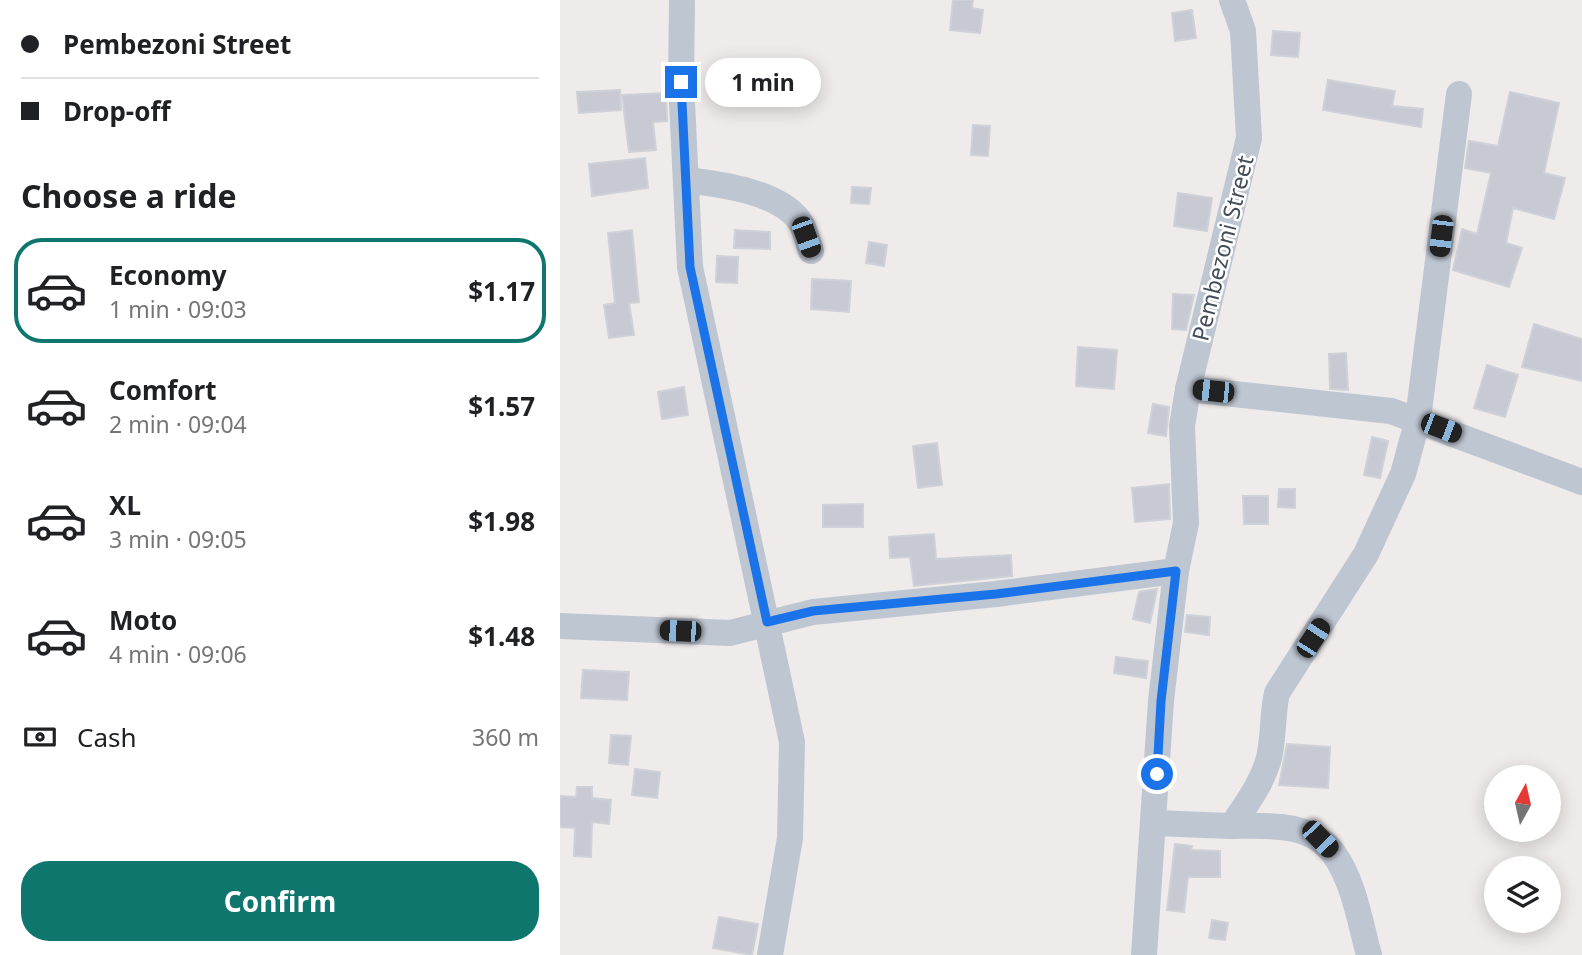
<!DOCTYPE html>
<meta charset="utf-8">
<style>
:root{--surface:#fff;--page:#f2f2f2;--text:#202124;--muted:#757577;--line:#e0e0e0;--accent:#0f766e}
body{margin:0;font-family:"Noto Sans",sans-serif;background:var(--page);color:var(--text);height:100vh;display:flex;flex-direction:column;font-size:26px;white-space:nowrap}
*{box-sizing:border-box;margin:0}
p{font-size:23px;color:var(--muted)}
.icon{flex:none;width:38px;height:38px;fill:none;stroke:currentColor;stroke-width:2;stroke-linecap:round;stroke-linejoin:round}
.map{position:relative;flex:1;overflow:hidden}
.panel{display:flex;flex-direction:column;background:var(--surface);width:560px}
.panel>*{flex:none}
.banner{display:grid;align-content:center;height:154px;padding:0 21px;background:var(--surface)}
.needle{width:46px;rotate:8deg}
.fabs{position:absolute;left:924px;top:765px;display:grid;gap:14px}
.fabs a{display:grid;place-items:center;width:77px;height:77px;border-radius:50%;background:var(--surface);box-shadow:0 4px 18px #0003;font-size:35px}
.end{position:absolute;width:32px;height:32px;margin:-16px;border:9px solid #1a73e8;background:#fff;box-shadow:0 0 0 4px #fff}
.from{border-radius:50%}
.bubble{position:absolute;height:49px;border-radius:24px;background:var(--surface);box-shadow:0 4px 18px #0003;font-size:23px;font-weight:700;line-height:49px;text-align:center}
.car{position:absolute;width:21px;height:42px;margin:-21px -10px;border-radius:9px;box-shadow:0 0 5px 2px #0007;background:linear-gradient(#222 24%,#8ab4d8 0 40%,#222 0 76%,#8ab4d8 0 86%,#222 0)}
.banner b{display:flex;align-items:center;gap:24px;height:66px;font-size:26px}
.banner b+b{border-top:2px solid var(--line)}
.banner i{width:18px;height:18px;background:var(--text)}
ul{padding:0;list-style:none}
li{display:flex;align-items:center;gap:21px;height:105px;margin:0 14px 10px;padding:0 7px;border:4px solid transparent;border-radius:28px}
li div{flex:1}
li b{display:block;font-size:26px}
li em{font-style:normal;font-weight:700}
li.selected{border-color:var(--accent)}
li>.icon{width:63px;height:63px;stroke-width:1.5}
h2{padding:0 21px;font-size:32px;line-height:84px}
.pay{display:flex;align-items:center;gap:18px;height:77px;padding:0 21px;font-size:26px}
.pay p{margin-inline-start:auto}
.cta{display:flex;gap:14px;margin-top:auto;padding:14px 21px}
.cta a{flex:1;height:80px;border-radius:28px;background:var(--accent);color:#fff;font-size:28px;font-weight:700;line-height:80px;text-align:center}
main{display:flex;flex:1;min-height:0}
.map>svg:first-child{display:block}
</style>
<main>
<section class="panel">
<div class="banner">
<b><i class="from"></i>Pembezoni Street</b>
<b><i></i>Drop-off</b>
</div>
<h2>Choose a ride</h2>
<ul>
<li class="selected"><svg class="icon" aria-label="car" viewBox="0 0 24 24"><path d="M5 17H2v-5l4-1 3-4h7l3 4 3 1v5h-3M9 17h6M6 11h13"/><circle cx="7" cy="17" r="2"/><circle cx="17" cy="17" r="2"/></svg><div><b>Economy</b><p>1 min · 09:03</p></div><em>$1.17</em></li>
<li><svg class="icon" aria-label="car" viewBox="0 0 24 24"><path d="M5 17H2v-5l4-1 3-4h7l3 4 3 1v5h-3M9 17h6M6 11h13"/><circle cx="7" cy="17" r="2"/><circle cx="17" cy="17" r="2"/></svg><div><b>Comfort</b><p>2 min · 09:04</p></div><em>$1.57</em></li>
<li><svg class="icon" aria-label="car" viewBox="0 0 24 24"><path d="M5 17H2v-5l4-1 3-4h7l3 4 3 1v5h-3M9 17h6M6 11h13"/><circle cx="7" cy="17" r="2"/><circle cx="17" cy="17" r="2"/></svg><div><b>XL</b><p>3 min · 09:05</p></div><em>$1.98</em></li>
<li><svg class="icon" aria-label="car" viewBox="0 0 24 24"><path d="M5 17H2v-5l4-1 3-4h7l3 4 3 1v5h-3M9 17h6M6 11h13"/><circle cx="7" cy="17" r="2"/><circle cx="17" cy="17" r="2"/></svg><div><b>Moto</b><p>4 min · 09:06</p></div><em>$1.48</em></li>
</ul>
<div class="pay"><svg class="icon" aria-label="cash" viewBox="0 0 24 24"><path d="M3 7h18v10H3z"/><circle cx="12" cy="12" r="2"/></svg>Cash<p>360 m</p></div>
<div class="cta"><a>Confirm</a></div>
</section>
<div class="map">
<svg width="1022" height="955" viewBox="0 0 1022 955">
<rect width="100%" height="100%" fill="#efebeb"/>
<g fill="#c7cad2" stroke="#cfd1d8" stroke-width="2">
<path d="M393,0H413L412,8L423,10L420,33L390,30Z"/>
<path d="M632,10L636,38L615,41L612,13Z"/>
<path d="M713,31L740,33L738,57L711,55Z"/>
<path d="M768,80L835,91L832,106L863,109L861,127L763,110Z"/>
<path d="M60,90L61,110L19,113L17,92Z"/>
<path d="M950,92L999,103L984,173L1005,178L994,219L953,208L946,243L962,248L949,287L893,270L902,229L917,234L931,173L905,168L909,141L938,146Z"/>
<path d="M106,93L107,121L93,122L96,150L69,152L62,95Z"/>
<path d="M413,125L430,126L428,156L411,155Z"/>
<path d="M85,158L88,188L32,196L29,164Z"/>
<path d="M292,187L311,188L309,204L291,203Z"/>
<path d="M618,193L652,198L647,231L614,226Z"/>
<path d="M72,230L79,302L69,303L74,335L49,338L44,305L55,303L48,233Z"/>
<path d="M175,230L210,232V249L174,248Z"/>
<path d="M309,242L327,245L324,266L306,263Z"/>
<path d="M157,256L178,257L177,283L156,282Z"/>
<path d="M252,279L291,281L289,312L251,309Z"/>
<path d="M613,294L634,295L626,330L612,329Z"/>
<path d="M974,324L1022,339V381L962,367Z"/>
<path d="M518,347L557,350L554,389L516,386Z"/>
<path d="M786,353L788,390L770,389L769,354Z"/>
<path d="M927,365L958,375L945,417L914,408Z"/>
<path d="M124,387L128,415L102,419L98,392Z"/>
<path d="M593,404L609,407L606,436L588,433Z"/>
<path d="M812,437L828,441L820,478L804,475Z"/>
<path d="M377,443L382,485L358,488L353,446Z"/>
<path d="M609,484L610,519L575,522L572,488Z"/>
<path d="M719,489H735V508L718,507Z"/>
<path d="M683,496H708V524H684Z"/>
<path d="M303,504V527H263V505Z"/>
<path d="M374,534L376,559L451,555L452,576L354,586L350,557L330,558L329,537Z"/>
<path d="M597,589L590,623L573,619L579,592Z"/>
<path d="M627,615L650,617L649,635L625,632Z"/>
<path d="M556,657L588,661L586,678L554,673Z"/>
<path d="M23,670L69,672L67,700L21,698Z"/>
<path d="M51,735L71,736L68,765L49,763Z"/>
<path d="M727,744L770,747L768,788L719,785Z"/>
<path d="M75,769L100,772L97,798L72,795Z"/>
<path d="M17,787H32V798L51,800L49,824L32,822L31,857L14,856L15,828L0,827V796L16,797Z"/>
<path d="M615,844L632,846L631,850L660,851V877H628L624,912L607,910Z"/>
<path d="M159,917L198,924L192,955L153,948Z"/>
<path d="M652,920L668,923L665,940L649,938Z"/>
</g>
<g fill="none" stroke-linecap="round" stroke-linejoin="round">
<g stroke="#bec6d2" stroke-width="26">
<path d="M122,0L121,82L130,267L232,742L230,838L210,955"/>
<path d="M126,180C160,184 224,192 242,225C246,233 248,243 251,251"/>
<path d="M628,389L831,411L1022,482"/>
<path d="M0,626L170,633L253,612L436,594L616,571"/>
<path d="M595,823C620,824 645,825 670,826C706,826 750,821 774,854C794,882 800,922 809,955"/>
<path d="M672,826C686,804 702,784 709,758C714,737 712,715 717,693L806,554L843,474L858,419L899,94"/>
<path d="M584,955L601,701L616,571L626,523L622,426L628,389L689,138L683,31L672,0"/>
</g>
</g>
<g fill="none" stroke-linecap="round" stroke-linejoin="round">
<path stroke="#1a73e8" stroke-width="9" d="M121,82L130,267L207,622L253,611L436,594L616,571L601,701L597,774"/>
</g>
<g text-anchor="middle" dominant-baseline="central" stroke-width="5" stroke-linejoin="round" paint-order="stroke">
<g font-size="23" fill="#434d59" stroke="#fff">
<text transform="translate(662 248) rotate(-76)">Pembezoni Street</text>
</g>
</g>
</svg>
<div class="fabs">
<a><svg class="needle" viewBox="-14 -14 28 28"><path d="M0-13l5 13h-10z" fill="#e53935"/><path d="M0 13l5-13h-10z" fill="#757577"/></svg></a>
<a><svg class="icon" aria-label="layers" viewBox="0 0 24 24"><path d="M12 4l9 5-9 5-9-5zM3 14l9 5 9-5"/></svg></a>
</div>
<i class="end from" style="left:597px;top:774px"></i>
<i class="end" style="left:121px;top:82px"></i>
<div class="bubble" style="left:145px;top:58px;width:116px">1 min</div>
<i class="car" style="left:881px;top:236px;rotate:187deg"></i>
<i class="car" style="left:246px;top:237px;rotate:160deg"></i>
<i class="car" style="left:653px;top:391px;rotate:276deg"></i>
<i class="car" style="left:881px;top:428px;rotate:111deg"></i>
<i class="car" style="left:120px;top:631px;rotate:272deg"></i>
<i class="car" style="left:753px;top:638px;rotate:33deg"></i>
<i class="car" style="left:760px;top:839px;rotate:136deg"></i>
</div>
</main>
